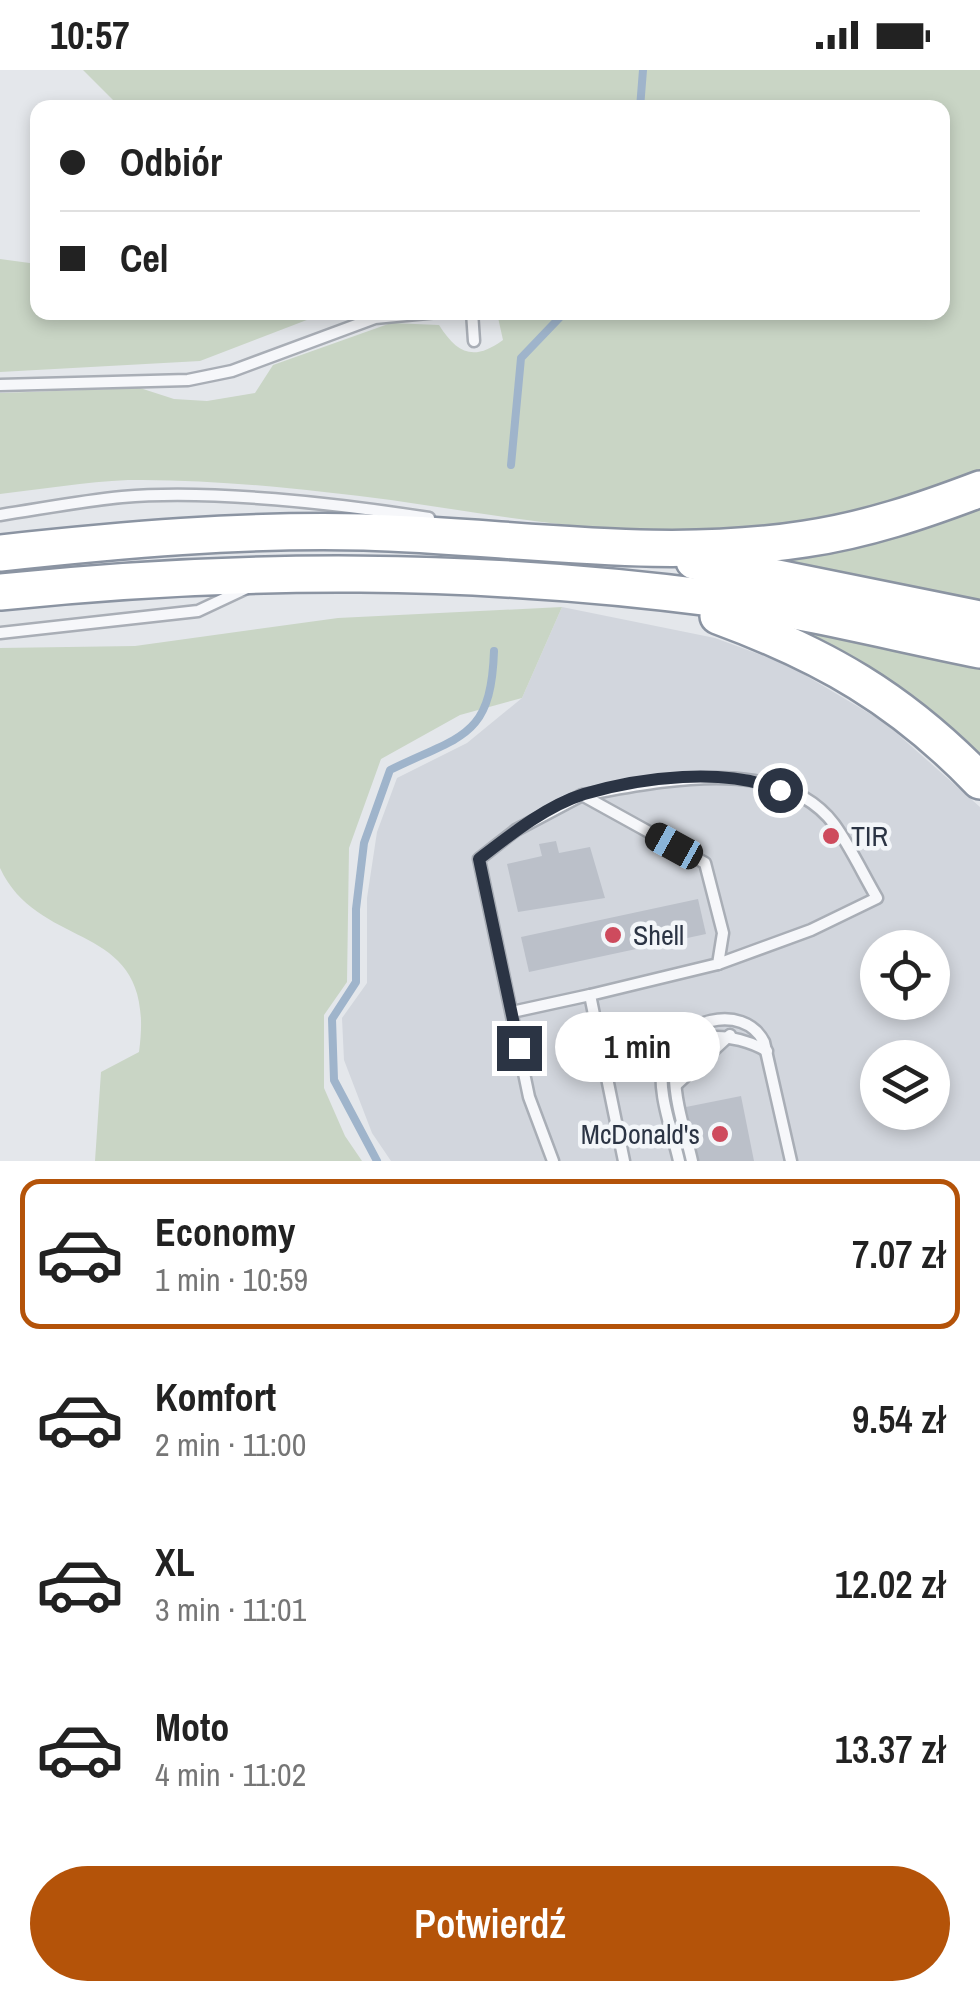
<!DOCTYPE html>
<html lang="pl">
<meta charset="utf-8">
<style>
:root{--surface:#fff;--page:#f6f6f6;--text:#222;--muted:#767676;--line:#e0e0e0;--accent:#b45309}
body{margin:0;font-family:"Archivo Narrow",sans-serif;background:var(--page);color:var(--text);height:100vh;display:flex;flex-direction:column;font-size:38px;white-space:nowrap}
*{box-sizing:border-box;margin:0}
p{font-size:32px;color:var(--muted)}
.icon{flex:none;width:55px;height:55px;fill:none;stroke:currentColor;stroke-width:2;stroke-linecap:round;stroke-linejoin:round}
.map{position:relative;height:1091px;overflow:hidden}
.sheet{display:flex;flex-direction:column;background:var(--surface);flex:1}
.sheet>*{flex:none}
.top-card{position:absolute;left:30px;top:30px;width:920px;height:220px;border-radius:20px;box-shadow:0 5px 15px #0003;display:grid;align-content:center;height:220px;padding:0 30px;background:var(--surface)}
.tools{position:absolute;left:860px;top:860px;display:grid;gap:20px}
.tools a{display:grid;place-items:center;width:90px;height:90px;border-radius:50%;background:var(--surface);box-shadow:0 5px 15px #0003;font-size:50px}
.end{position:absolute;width:45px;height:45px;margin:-22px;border:12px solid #2b3444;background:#fff;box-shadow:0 0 0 5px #fff}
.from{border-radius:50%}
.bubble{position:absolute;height:70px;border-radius:35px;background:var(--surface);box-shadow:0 5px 15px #0003;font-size:32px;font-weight:600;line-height:70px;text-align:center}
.car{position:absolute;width:30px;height:60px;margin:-30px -15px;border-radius:12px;box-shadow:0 0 8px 2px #0007;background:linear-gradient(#222 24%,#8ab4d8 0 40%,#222 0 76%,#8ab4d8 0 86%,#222 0)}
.top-card b{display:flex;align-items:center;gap:35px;height:95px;font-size:38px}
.top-card b+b{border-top:2px solid var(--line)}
.top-card i{width:25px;height:25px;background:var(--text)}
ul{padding:18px 0 0;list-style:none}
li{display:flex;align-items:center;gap:30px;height:150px;margin:0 20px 15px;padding:0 10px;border:5px solid transparent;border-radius:20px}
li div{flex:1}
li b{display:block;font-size:38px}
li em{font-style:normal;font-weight:600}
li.current{border-color:var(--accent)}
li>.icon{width:90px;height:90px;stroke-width:1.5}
.action{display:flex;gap:20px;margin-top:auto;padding:20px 30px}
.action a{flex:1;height:115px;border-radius:60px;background:var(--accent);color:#fff;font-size:40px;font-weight:600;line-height:115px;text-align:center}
.status{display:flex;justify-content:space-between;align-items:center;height:70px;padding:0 50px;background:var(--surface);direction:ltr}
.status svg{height:28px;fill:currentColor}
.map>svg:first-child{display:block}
</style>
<div class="status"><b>10:57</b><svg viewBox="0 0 49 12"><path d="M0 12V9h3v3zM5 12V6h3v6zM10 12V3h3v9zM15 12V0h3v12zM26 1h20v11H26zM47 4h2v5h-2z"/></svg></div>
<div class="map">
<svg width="980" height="1091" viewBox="0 0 980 1091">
<rect width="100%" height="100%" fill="#e4e7eb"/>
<path fill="#d2d6dd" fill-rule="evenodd" d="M562,537L715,568L788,595L884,652L980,737V1091H391L372,1063L344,990L342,948L367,913V828L377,762L397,708L467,673L522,628ZM878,878H932V932H878ZM878,988H932V1042H878Z"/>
<g fill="#c9d5c5">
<path d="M83,0H980V403C837,460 694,471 542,452C469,443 397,429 324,422C260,415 193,409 128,410C85,412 42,419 0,424V323L140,318L174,329L207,331L255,323L273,295L391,253L439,255C457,283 473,292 503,270L497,243L942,242V38H121Z"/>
<path d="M0,189L37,194L38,242L325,243L200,291L0,302Z"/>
<path d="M980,430V534L744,487Z"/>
<path d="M562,537L522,628L460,645L381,689L349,778L347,912L324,945V1018L345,1066L362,1091H95L101,1002L139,982C158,846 41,886 0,798V578L135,576L338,548Z"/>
<path d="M789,557L980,593V693Z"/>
</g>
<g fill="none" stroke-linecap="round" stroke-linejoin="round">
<g stroke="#9fb4cb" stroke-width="8">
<path d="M640,38L643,0"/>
<path d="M511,395L521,288L565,242"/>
<path d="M377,1091L334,1010L332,949L356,912V839L364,773L390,700C461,665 491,669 494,581"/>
</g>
</g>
<g fill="#bbc0c9">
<path d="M556,771L559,783L590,777L605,828L518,842L507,794L542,786L539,774Z"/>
<path d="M698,829L706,864L529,902L521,867Z"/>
<path d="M741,1026L754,1091H698L686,1037Z"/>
</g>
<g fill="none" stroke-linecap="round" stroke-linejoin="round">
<defs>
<g id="lane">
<path d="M472,242L474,271"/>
<path d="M0,315L188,310L232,301L375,248L438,242"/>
<path d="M0,445C40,439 81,431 122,427C211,419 339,434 429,448"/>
<path d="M0,563L198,541L247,518"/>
<path d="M583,725C657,712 780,683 834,754C850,776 863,804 877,828L811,860L718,894"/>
<path d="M512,942L590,925"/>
<path d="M676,1015L730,965"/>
<path d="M553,1091L529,1027L479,789L516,760L582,725L705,793L723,863L718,894L590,925L624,1091"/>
<path d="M679,1091C673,1063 655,1018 664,990C676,951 743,931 764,972L791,1091"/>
<path d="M692,1091C686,1064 675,1033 675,1006C677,954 736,963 767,981"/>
</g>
<g id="highway">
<path d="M0,483C121,470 242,459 364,462C510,466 659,492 805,469C866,460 922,441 980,419"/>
<path d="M694,491L980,549"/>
<path d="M0,522C244,497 476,497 719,529C806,540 894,563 980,580"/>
<path d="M718,546C824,585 901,629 980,711"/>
</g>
</defs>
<use href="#lane" stroke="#a9aeb6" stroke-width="15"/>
<use href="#highway" stroke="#8b94a2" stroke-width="40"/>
<use href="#lane" stroke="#f6f7fa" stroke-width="10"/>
<use href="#highway" stroke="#fff" stroke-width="35"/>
</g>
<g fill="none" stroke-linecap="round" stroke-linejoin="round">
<path stroke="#2b3444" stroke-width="12" d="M519,978L479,789C510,765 546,736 584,724C642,707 724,697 780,720"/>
</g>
<g fill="#ce4b5d" stroke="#f3f6f9" stroke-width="4">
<circle cx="831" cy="766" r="10"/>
<circle cx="613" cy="865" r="10"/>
<circle cx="720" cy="1064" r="10"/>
</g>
<g text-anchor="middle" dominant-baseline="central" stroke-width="9" stroke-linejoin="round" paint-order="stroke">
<g font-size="28" fill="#2b3444" stroke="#f3f6f9" text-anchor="start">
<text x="851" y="766">TIR</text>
<text x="633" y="865">Shell</text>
<text x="700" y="1064" text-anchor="end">McDonald's</text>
</g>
</g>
</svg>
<div class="tools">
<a><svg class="icon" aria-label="locate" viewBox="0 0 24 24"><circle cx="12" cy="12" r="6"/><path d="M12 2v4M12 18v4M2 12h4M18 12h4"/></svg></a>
<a><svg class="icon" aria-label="layers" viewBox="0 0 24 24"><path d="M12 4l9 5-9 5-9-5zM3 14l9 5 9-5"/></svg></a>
</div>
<i class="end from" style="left:780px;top:720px"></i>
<i class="end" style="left:519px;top:978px"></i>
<div class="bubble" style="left:555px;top:942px;width:165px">1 min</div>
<i class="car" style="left:674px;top:776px;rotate:299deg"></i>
<div class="top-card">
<b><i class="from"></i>Odbiór</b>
<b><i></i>Cel</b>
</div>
</div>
<section class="sheet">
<ul>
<li class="current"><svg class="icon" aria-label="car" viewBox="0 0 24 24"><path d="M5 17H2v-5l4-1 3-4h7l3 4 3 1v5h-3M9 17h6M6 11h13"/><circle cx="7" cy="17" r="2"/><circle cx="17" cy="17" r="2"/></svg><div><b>Economy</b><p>1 min · 10:59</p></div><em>7.07 zł</em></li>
<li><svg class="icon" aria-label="car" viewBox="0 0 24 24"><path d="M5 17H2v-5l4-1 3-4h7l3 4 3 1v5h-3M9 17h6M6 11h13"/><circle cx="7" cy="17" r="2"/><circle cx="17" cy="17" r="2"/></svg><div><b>Komfort</b><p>2 min · 11:00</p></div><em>9.54 zł</em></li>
<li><svg class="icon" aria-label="car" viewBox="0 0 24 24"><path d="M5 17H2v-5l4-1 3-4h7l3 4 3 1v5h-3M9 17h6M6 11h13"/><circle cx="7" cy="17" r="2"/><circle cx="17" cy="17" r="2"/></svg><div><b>XL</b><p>3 min · 11:01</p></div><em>12.02 zł</em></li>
<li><svg class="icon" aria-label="car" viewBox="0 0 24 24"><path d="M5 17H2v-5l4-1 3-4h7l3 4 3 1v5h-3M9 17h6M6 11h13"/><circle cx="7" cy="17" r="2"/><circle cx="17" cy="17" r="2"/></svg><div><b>Moto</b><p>4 min · 11:02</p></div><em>13.37 zł</em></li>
</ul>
<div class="action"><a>Potwierdź</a></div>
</section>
